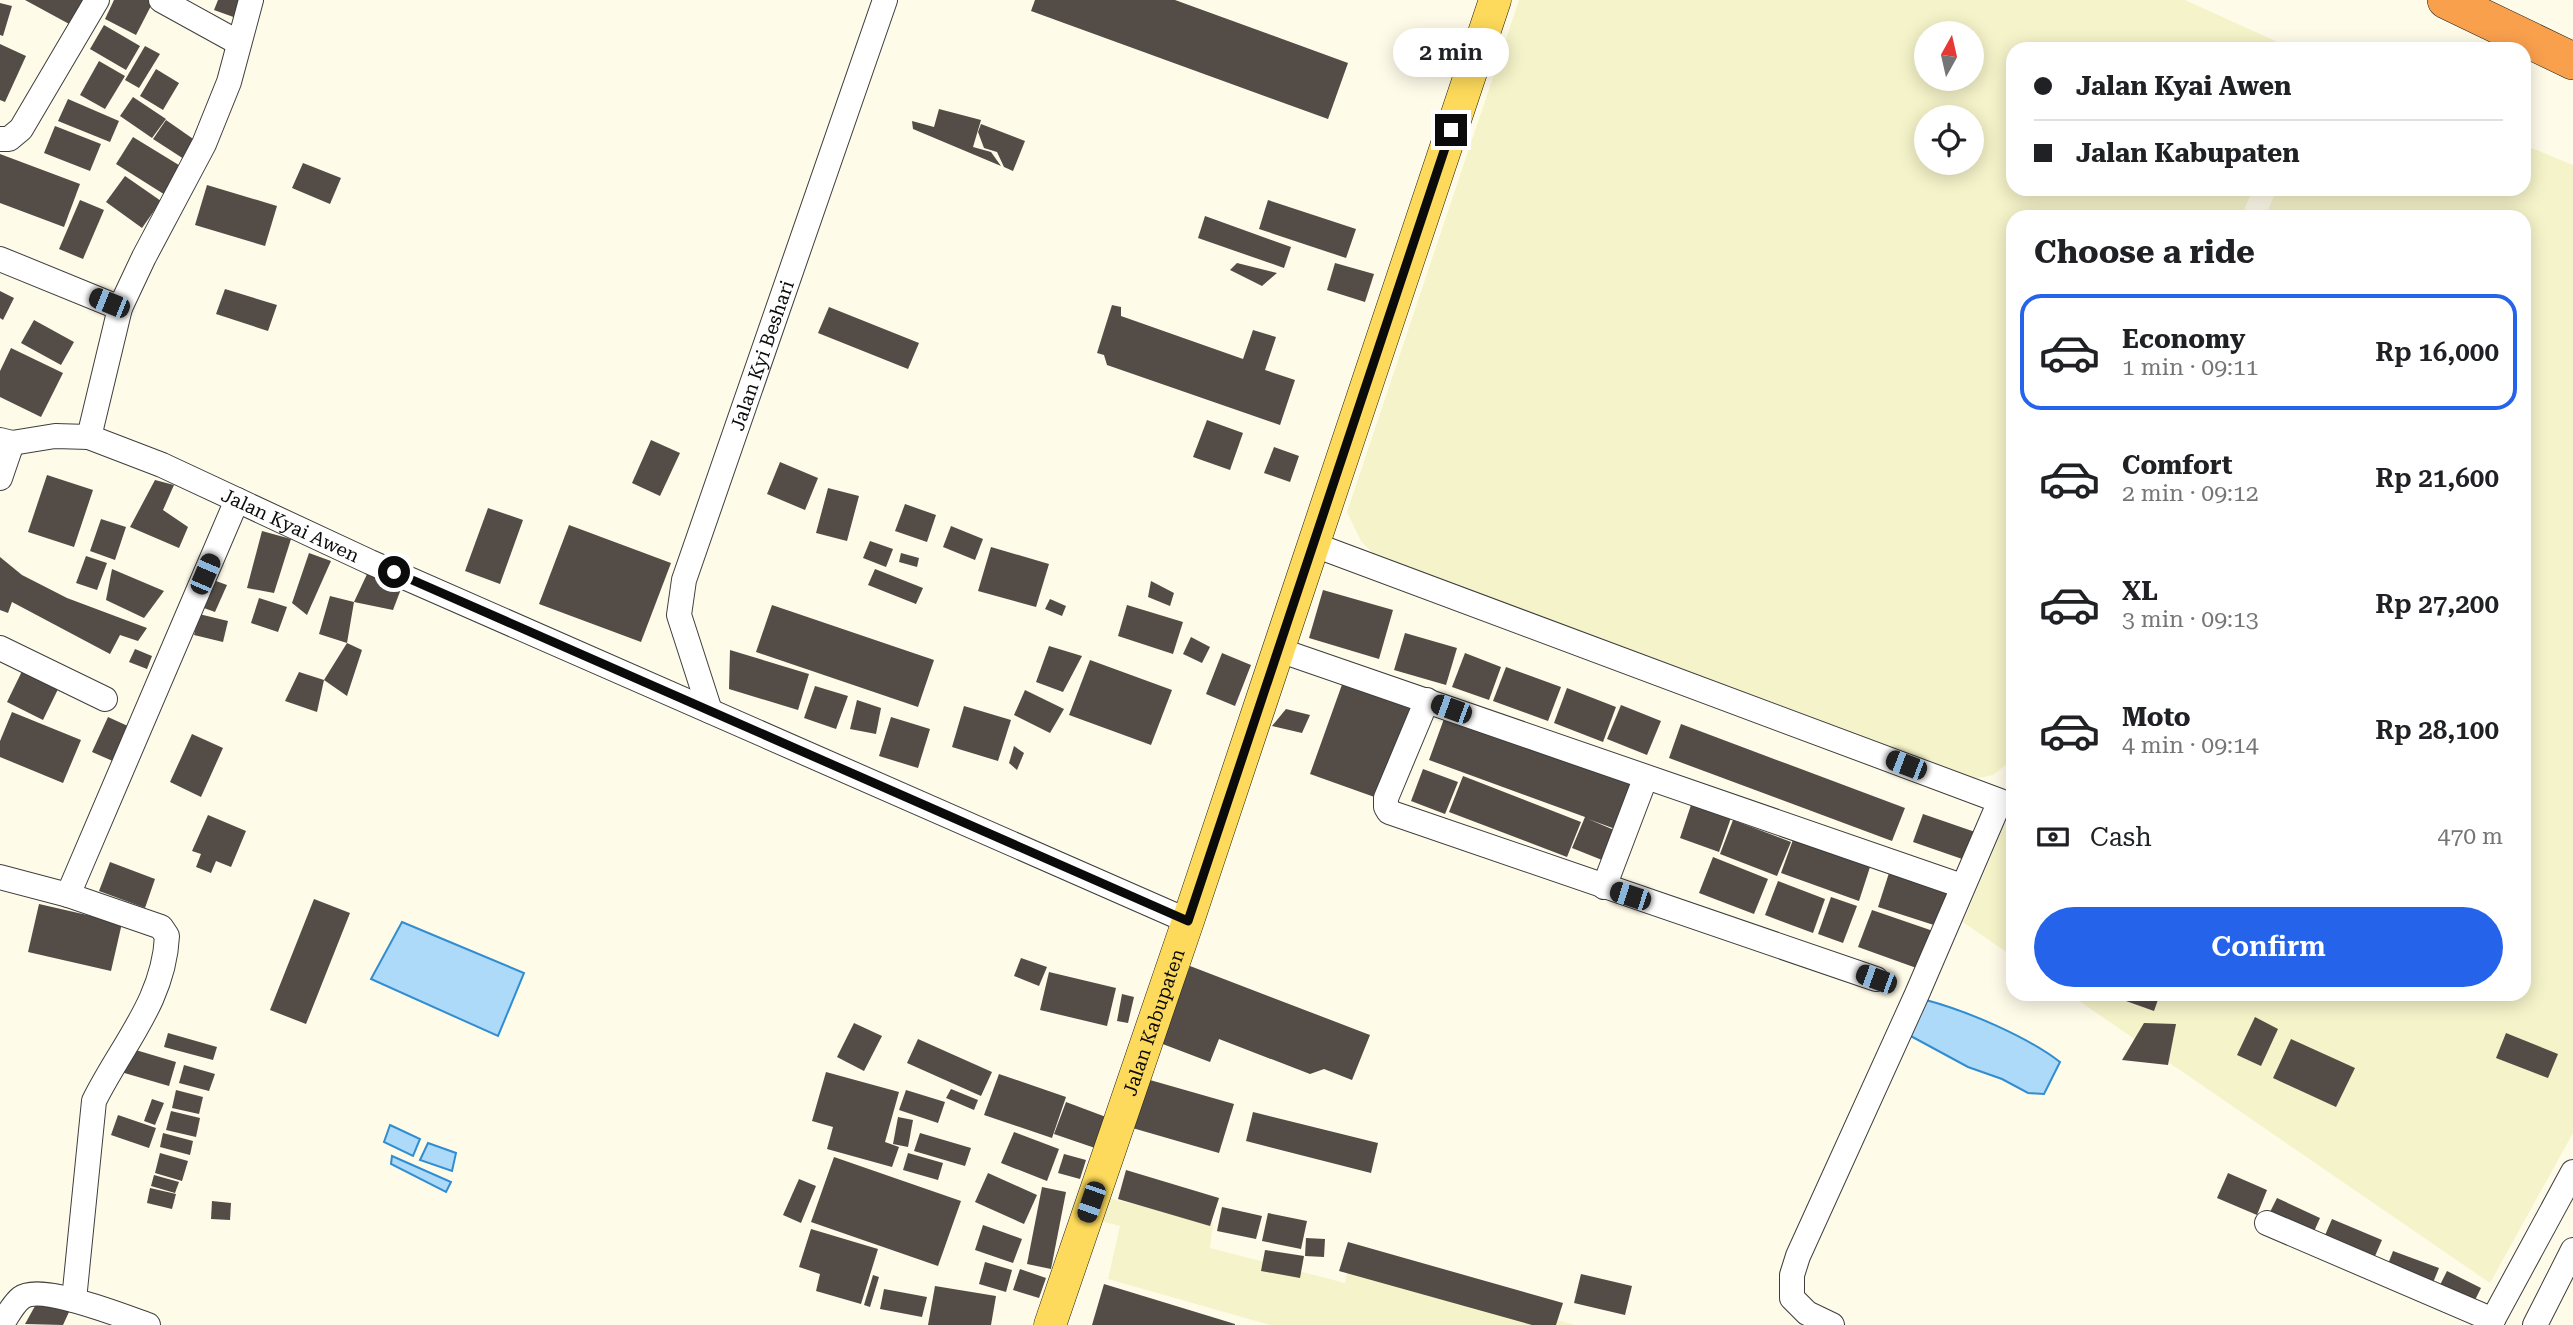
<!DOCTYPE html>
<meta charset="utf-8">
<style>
:root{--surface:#fff;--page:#f6f6f6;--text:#202124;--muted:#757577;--line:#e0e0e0;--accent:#2563eb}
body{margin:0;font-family:"Roboto Serif",serif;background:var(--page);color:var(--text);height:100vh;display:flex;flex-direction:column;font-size:26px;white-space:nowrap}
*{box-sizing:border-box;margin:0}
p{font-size:23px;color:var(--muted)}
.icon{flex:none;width:38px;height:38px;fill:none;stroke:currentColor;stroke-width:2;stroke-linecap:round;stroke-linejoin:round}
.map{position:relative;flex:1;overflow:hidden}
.drawer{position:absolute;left:2006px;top:210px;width:525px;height:791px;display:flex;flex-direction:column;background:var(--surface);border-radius:21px;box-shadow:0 4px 18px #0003}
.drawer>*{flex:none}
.hud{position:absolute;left:2006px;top:42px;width:525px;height:154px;border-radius:21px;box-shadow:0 4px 18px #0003;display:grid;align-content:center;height:154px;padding:0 28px;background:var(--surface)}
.needle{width:46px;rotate:8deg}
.buttons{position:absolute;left:1914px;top:21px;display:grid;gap:14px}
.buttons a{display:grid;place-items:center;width:70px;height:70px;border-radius:50%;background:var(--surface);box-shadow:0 4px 18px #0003;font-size:35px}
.end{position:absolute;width:32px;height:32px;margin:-16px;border:9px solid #0b0b0b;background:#fff;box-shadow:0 0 0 4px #fff}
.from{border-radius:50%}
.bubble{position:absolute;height:49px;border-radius:24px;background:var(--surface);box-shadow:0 4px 18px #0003;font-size:23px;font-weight:600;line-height:49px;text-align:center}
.car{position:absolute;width:21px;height:42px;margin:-21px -10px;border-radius:9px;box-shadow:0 0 5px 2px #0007;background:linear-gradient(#222 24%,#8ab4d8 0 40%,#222 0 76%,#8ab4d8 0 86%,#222 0)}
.hud b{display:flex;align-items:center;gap:24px;height:66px;font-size:26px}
.hud b+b{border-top:2px solid var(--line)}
.hud i{width:18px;height:18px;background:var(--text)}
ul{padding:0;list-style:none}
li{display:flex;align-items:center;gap:21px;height:116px;margin:0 14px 10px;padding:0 14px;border:4px solid transparent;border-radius:21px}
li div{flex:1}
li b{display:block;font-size:26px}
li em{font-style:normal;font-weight:600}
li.selected{border-color:var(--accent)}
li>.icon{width:63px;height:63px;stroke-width:1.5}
h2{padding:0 28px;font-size:32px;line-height:84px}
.pay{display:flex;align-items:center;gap:18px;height:77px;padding:0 28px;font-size:26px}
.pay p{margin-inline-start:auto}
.primary-button{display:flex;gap:14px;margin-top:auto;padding:14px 28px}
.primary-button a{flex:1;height:80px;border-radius:42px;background:var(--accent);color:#fff;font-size:28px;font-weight:600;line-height:80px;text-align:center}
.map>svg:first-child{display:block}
</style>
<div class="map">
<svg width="2573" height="1325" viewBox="0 0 2573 1325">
<rect width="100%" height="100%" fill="#fffbe9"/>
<g fill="#f5f3c9" fill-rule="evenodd">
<path d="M1519,0H2185L2293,49H2012V189H2253L2241,217H2012V752L2008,763L1993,775L1974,779L1380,561L1361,541L1347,512ZM1927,33H1972V79H1927ZM1927,117H1972V163H1927Z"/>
<path d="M2524,145L2573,165V1133L2490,1283L2069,994H2524V217H2265L2277,189H2524Z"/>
<path d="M2012,807V956L1963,922Z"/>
<path d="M1108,1198L1213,1223L1210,1248L1345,1283L1349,1263L1575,1325H1270L1108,1279L1120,1226L1100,1221Z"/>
</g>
<g fill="#acdaf8" stroke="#318dd1" stroke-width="2">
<path d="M402,922L524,973L498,1036L371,979Z"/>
<path d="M1926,1000C1967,1011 2026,1036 2060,1062L2044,1094L2028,1093L2002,1079L1968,1067L1907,1034Z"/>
<path d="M390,1125L420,1139L413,1156L384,1142Z"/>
<path d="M428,1143L456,1153L452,1171L420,1160Z"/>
<path d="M392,1156L451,1182L446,1192L391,1164Z"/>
</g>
<g fill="#544c47">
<path d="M25,0H84L71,25Z"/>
<path d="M114,0H154L136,35L105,19Z"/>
<path d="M218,0H246L239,19L214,10Z"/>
<path d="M1035,0H1175L1348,63L1328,119L1031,11Z"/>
<path d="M0,3L12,6L3,36L0,35Z"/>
<path d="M104,25L140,46L126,70L90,49Z"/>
<path d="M0,44L26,56L5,102L0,100Z"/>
<path d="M145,46L160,54L139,88L125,80Z"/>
<path d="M99,61L125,76L105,109L80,95Z"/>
<path d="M156,69L179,83L163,110L140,96Z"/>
<path d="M133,97L166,119L152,138L120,116Z"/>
<path d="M68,99L119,121L110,142L58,121Z"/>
<path d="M939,109L981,120L973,147L991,152L1001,166L913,129L912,121L934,127Z"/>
<path d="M166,120L199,143L187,161L153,139Z"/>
<path d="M981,124L1025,141L1013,171L1004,167L997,152L984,148L978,132Z"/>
<path d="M55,126L101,144L90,171L44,153Z"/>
<path d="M133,137L187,170L170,198L116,164Z"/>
<path d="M0,154L80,184L64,227L0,203Z"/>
<path d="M303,163L341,178L330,204L292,188Z"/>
<path d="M125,176L161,201L142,228L106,202Z"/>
<path d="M207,185L277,206L265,246L195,225Z"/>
<path d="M80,200L104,210L83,259L59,249Z"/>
<path d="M1268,200L1356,229L1346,258L1259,229Z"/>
<path d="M1205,216L1291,247L1284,268L1198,238Z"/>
<path d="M1237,263L1277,273L1262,286L1230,270Z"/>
<path d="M1335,263L1374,274L1365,302L1327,290Z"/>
<path d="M225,289L277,305L268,331L216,314Z"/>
<path d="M0,291L14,298L3,320L0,318Z"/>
<path d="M1112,305L1121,307V316L1243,359L1253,330L1276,337L1265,370L1295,380L1280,425L1107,365L1104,355L1097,353Z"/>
<path d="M829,307L919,343L908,369L818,333Z"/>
<path d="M34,320L74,342L61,365L21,343Z"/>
<path d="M11,348L63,373L41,417L0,397V371Z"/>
<path d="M1207,420L1243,433L1230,470L1193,457Z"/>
<path d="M651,440L680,453L660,496L632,483Z"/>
<path d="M1274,447L1299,456L1290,482L1264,473Z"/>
<path d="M780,462L818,478L805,510L767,494Z"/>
<path d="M47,475L93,490L74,547L28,532Z"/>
<path d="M155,480L174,485L163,510L188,527L179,548L130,527Z"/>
<path d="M828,488L859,496L847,541L816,533Z"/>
<path d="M905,504L936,515L927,542L895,531Z"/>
<path d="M488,508L523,520L500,584L465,571Z"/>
<path d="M101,519L126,527L115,560L90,551Z"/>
<path d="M569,525L671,563L641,642L539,604Z"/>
<path d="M951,526L983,539L975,560L943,547Z"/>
<path d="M262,531L291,539L274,593L247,588Z"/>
<path d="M870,541L893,549L886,567L863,558Z"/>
<path d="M991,547L1049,564L1036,607L978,591Z"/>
<path d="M309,553L331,561L307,615L292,603Z"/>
<path d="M901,553L919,558L917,567L899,562Z"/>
<path d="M86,556L107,563L97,590L76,583Z"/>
<path d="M0,557L22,575L67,598L147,628L138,641L120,635L110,654L12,602L8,613L0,610Z"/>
<path d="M112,569L164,591L144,618L106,600Z"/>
<path d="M875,569L923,588L916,604L868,585Z"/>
<path d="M368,572L401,589L393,610L354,602Z"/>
<path d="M216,581L227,585L215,612L201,607Z"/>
<path d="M1151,581L1174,593L1170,606L1148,597Z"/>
<path d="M1323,590L1393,610L1379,659L1309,638Z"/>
<path d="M330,596L354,602L347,643L362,650L347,696L324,680L347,643L319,634Z"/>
<path d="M259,598L287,607L278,632L251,623Z"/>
<path d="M1050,599L1066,606L1062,616L1045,609Z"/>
<path d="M772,605L934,660L918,707L756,652Z"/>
<path d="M1127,605L1183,622L1173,654L1118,636Z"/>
<path d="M199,614L228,621L223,642L194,635Z"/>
<path d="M1405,633L1457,648L1446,685L1394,670Z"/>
<path d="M1191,637L1210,647L1202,663L1183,654Z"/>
<path d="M1049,646L1082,656L1063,692L1036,682Z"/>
<path d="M135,649L152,656L147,669L129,662Z"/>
<path d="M730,650L809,674L798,710L729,689Z"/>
<path d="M1222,653L1251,665L1235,706L1206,694Z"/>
<path d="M1465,653L1501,667L1489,700L1452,687Z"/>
<path d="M1090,660L1172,690L1151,745L1069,715Z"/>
<path d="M25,665L61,683L43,720L7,702Z"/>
<path d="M1506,667L1561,687L1548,721L1493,701Z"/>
<path d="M299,672L324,680L317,712L285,701Z"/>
<path d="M1344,679L1414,704L1380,799L1310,774Z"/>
<path d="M815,686L848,696L836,729L804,718Z"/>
<path d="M1567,688L1616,707L1603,742L1554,723Z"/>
<path d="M1025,690L1064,709L1050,733L1014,715Z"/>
<path d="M857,700L881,708L876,734L850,729Z"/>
<path d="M1621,705L1661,721L1647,755L1607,739Z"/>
<path d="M964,706L1011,720L998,761L952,747Z"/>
<path d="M1286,709L1310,715L1302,733L1272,726Z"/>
<path d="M12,712L81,740L63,783L0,757V741Z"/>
<path d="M1445,716L1634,785L1618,830L1588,819L1619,832L1607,862L1572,848L1585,817L1429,760Z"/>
<path d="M108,717L130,727L115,762L92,752Z"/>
<path d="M891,717L930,729L918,768L879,756Z"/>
<path d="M1681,724L1905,808L1892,841L1669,758Z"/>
<path d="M192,734L223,748L201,797L170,782Z"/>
<path d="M1014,746L1024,753L1017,770L1009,763Z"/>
<path d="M1423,769L1458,782L1445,814L1411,801Z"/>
<path d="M1463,776L1581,822L1567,857L1449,812Z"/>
<path d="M1692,802L1732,815L1719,852L1680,838Z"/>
<path d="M1923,814L1978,833L1968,861L1913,842Z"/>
<path d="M208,815L246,831L231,867L216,861L211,873L196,867L201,854L192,851Z"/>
<path d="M1733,820L1791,842L1777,876L1720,854Z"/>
<path d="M1794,837L1871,864L1859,901L1781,873Z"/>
<path d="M1713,857L1768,879L1754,914L1699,893Z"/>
<path d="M110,862L155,879L145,908L99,891Z"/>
<path d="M1889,873L1951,893L1940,927L1878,907Z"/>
<path d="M1778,881L1825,899L1813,933L1765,915Z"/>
<path d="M1831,897L1857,906L1843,943L1818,934Z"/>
<path d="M314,899L350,913L306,1024L270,1010Z"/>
<path d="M39,904L122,923L111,971L28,952Z"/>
<path d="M1872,910L1936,932L1922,970L1858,947Z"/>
<path d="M1021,958L1047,967L1039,986L1014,976Z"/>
<path d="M1190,966L1370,1035L1352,1080L1324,1069L1310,1074L1219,1039L1210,1062L1160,1043Z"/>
<path d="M1049,972L1116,988L1107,1026L1040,1010Z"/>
<path d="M1122,994L1134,997L1128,1023L1117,1021Z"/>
<path d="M2128,994H2160L2154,1011L2126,1001Z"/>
<path d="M2255,1017L2278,1029L2261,1066L2237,1055Z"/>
<path d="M854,1023L882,1036L864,1071L837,1057Z"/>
<path d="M2144,1023L2176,1024L2168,1065L2122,1060Z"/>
<path d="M168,1033L217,1047L213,1060L164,1047Z"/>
<path d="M2506,1033L2558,1054L2548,1078L2496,1058Z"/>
<path d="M918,1039L992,1072L981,1096L907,1063Z"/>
<path d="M2291,1039L2355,1068L2336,1107L2273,1078Z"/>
<path d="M129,1048L176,1062L169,1086L121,1072Z"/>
<path d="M184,1065L215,1074L209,1091L179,1083Z"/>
<path d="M826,1072L899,1092L885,1142L899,1147L892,1167L827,1149L833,1127L812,1121Z"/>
<path d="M999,1074L1066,1097L1052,1138L984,1115Z"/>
<path d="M1143,1078L1234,1104L1219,1153L1129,1127Z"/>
<path d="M951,1089L978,1100L974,1110L946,1098Z"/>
<path d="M176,1090L203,1097L199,1114L172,1108Z"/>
<path d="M906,1090L945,1102L938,1123L899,1110Z"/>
<path d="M152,1099L164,1103L155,1125L144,1121Z"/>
<path d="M1066,1102L1106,1117L1095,1148L1054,1134Z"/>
<path d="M171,1111L200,1118L196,1137L166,1130Z"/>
<path d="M1253,1112L1378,1143L1371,1173L1246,1141Z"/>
<path d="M118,1115L156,1128L149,1148L111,1135Z"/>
<path d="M898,1117L913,1120L908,1147L893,1144Z"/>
<path d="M1014,1132L1059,1149L1047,1181L1001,1163Z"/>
<path d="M163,1133L193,1141L190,1155L160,1147Z"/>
<path d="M920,1133L971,1148L965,1166L914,1151Z"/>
<path d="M160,1153L188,1161L182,1181L155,1173Z"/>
<path d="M908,1153L943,1163L938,1180L903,1170Z"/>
<path d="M1064,1154L1086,1160L1080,1179L1058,1173Z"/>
<path d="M834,1157L961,1201L938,1266L811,1222Z"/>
<path d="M1126,1170L1219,1198L1210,1226L1118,1199Z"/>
<path d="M988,1173L1037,1195L1024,1224L975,1202Z"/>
<path d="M2228,1173L2267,1190L2257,1215L2217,1198Z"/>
<path d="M154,1175L179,1182L175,1193L151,1186Z"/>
<path d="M799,1179L816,1186L801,1223L783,1215Z"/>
<path d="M1042,1187L1066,1192L1051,1269L1027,1264Z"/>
<path d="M150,1188L176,1194L172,1209L147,1203Z"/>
<path d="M2277,1198L2320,1218L2312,1236L2268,1216Z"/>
<path d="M212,1201L231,1203L230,1220L211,1219Z"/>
<path d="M1222,1207L1262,1216L1256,1239L1217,1231Z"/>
<path d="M1268,1213L1307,1221L1301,1249L1262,1241Z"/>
<path d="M2332,1219L2382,1240L2372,1263L2322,1242Z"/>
<path d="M983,1225L1022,1239L1013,1263L975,1250Z"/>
<path d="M811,1229L878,1249L861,1304L816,1291L820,1274L799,1267Z"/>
<path d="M1306,1238L1325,1239L1324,1257L1305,1256Z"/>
<path d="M1348,1242L1563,1303L1556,1325H1532L1339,1271Z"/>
<path d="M1265,1250L1304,1256L1300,1278L1261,1271Z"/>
<path d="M2393,1251L2439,1268L2430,1290L2385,1272Z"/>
<path d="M985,1262L1012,1270L1006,1292L979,1284Z"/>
<path d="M1020,1269L1046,1278L1039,1298L1013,1290Z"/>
<path d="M2447,1271L2481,1288L2471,1308L2437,1291Z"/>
<path d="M1581,1274L1632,1286L1625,1315L1574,1303Z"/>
<path d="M873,1275L879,1277L870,1307L864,1305Z"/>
<path d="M1104,1284L1235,1324V1325H1092Z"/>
<path d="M935,1286L996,1296L991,1325H928Z"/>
<path d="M884,1289L927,1297L922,1317L880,1309Z"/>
<path d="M40,1297L69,1312L63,1325L25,1324Z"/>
</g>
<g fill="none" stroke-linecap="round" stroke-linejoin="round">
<defs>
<g id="minor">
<path d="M161,0L239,43"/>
<path d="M0,139H9L21,129L97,0"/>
<path d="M0,259L120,308"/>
<path d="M89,437L120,308L144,257L204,144L229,82L251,0"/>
<path id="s1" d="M0,440L12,443L55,436L89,437L162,465L370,562L1188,921"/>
<path d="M0,478L12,443"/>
<path d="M1312,544L2000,801L1917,994L1798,1256L1792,1275V1298L1807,1313L1832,1325"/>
<path d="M0,648L105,699"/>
<path d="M1279,650L1962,886"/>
<path d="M1427,700L1386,798V807L1389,812L1876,979"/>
<path id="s2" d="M710,711L679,615L684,580L885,0"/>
<path d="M0,877L68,895L161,927L167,936C164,1001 121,1046 94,1101L74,1300"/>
<path d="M1604,887L1645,779"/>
<path d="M68,895L237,500"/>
<path d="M2267,1223L2493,1320"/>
<path d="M1,1325C7,1317 13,1304 21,1298C40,1283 125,1317 148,1325"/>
<path d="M2490,1325L2573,1172"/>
<path d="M2535,1325L2573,1250"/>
</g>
<g id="major">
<path id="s3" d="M1050,1325L1188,921L1495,0"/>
</g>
<path id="highway" d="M2446,0L2573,61"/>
</defs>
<use href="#minor" stroke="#3e3e3e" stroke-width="26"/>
<use href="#major" stroke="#1c1c1c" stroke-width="33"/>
<use href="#highway" stroke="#1c1c1c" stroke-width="38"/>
<use href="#minor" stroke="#fff" stroke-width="24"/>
<use href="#major" stroke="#fdda5b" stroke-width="32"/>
<use href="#highway" stroke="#f9a04d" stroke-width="37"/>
</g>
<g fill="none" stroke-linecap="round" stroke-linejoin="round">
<path stroke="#0b0b0b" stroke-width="9" d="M394,572L1188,921L1451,130"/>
</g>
<g text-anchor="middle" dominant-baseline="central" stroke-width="7" stroke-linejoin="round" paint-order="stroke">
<g font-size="19" fill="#0b0b0b" stroke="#fff">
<text stroke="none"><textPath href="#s2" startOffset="374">Jalan Kyi Beshari</textPath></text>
<text stroke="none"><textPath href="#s1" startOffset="310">Jalan Kyai Awen</textPath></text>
<text stroke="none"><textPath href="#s3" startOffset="320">Jalan Kabupaten</textPath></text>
</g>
</g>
</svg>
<div class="buttons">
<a><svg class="needle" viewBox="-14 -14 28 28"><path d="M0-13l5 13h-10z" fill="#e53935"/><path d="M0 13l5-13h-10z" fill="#757577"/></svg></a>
<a><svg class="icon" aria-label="locate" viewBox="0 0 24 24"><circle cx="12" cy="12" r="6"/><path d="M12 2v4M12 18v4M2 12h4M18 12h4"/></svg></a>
</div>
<i class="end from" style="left:394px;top:572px"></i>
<i class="end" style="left:1451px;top:130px"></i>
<div class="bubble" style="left:1393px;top:28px;width:116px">2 min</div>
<i class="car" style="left:109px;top:303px;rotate:292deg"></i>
<i class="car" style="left:205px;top:574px;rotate:23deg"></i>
<i class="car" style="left:1451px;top:709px;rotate:290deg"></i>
<i class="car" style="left:1906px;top:765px;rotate:291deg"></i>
<i class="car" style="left:1630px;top:896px;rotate:288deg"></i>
<i class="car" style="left:1876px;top:979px;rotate:290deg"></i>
<i class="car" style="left:1091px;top:1202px;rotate:199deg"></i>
<div class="hud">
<b><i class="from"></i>Jalan Kyai Awen</b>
<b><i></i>Jalan Kabupaten</b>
</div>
<section class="drawer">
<h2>Choose a ride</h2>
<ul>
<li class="selected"><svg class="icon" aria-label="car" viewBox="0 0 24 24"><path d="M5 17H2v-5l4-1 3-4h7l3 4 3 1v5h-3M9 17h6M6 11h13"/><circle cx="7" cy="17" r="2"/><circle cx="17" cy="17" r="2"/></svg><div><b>Economy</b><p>1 min · 09:11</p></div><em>Rp 16,000</em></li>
<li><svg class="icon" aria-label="car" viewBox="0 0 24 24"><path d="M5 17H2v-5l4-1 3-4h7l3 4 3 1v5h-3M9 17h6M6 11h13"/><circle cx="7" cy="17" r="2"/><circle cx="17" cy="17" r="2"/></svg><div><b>Comfort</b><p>2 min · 09:12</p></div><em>Rp 21,600</em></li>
<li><svg class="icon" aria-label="car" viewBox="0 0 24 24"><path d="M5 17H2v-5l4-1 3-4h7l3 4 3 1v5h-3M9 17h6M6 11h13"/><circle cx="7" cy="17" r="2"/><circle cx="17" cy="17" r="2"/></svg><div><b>XL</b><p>3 min · 09:13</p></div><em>Rp 27,200</em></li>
<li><svg class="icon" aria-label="car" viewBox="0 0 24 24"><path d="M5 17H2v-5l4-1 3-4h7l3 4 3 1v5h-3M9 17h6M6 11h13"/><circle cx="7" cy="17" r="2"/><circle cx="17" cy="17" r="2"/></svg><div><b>Moto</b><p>4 min · 09:14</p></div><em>Rp 28,100</em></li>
</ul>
<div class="pay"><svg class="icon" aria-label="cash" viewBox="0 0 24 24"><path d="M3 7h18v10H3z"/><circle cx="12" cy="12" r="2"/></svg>Cash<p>470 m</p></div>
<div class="primary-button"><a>Confirm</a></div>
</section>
</div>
